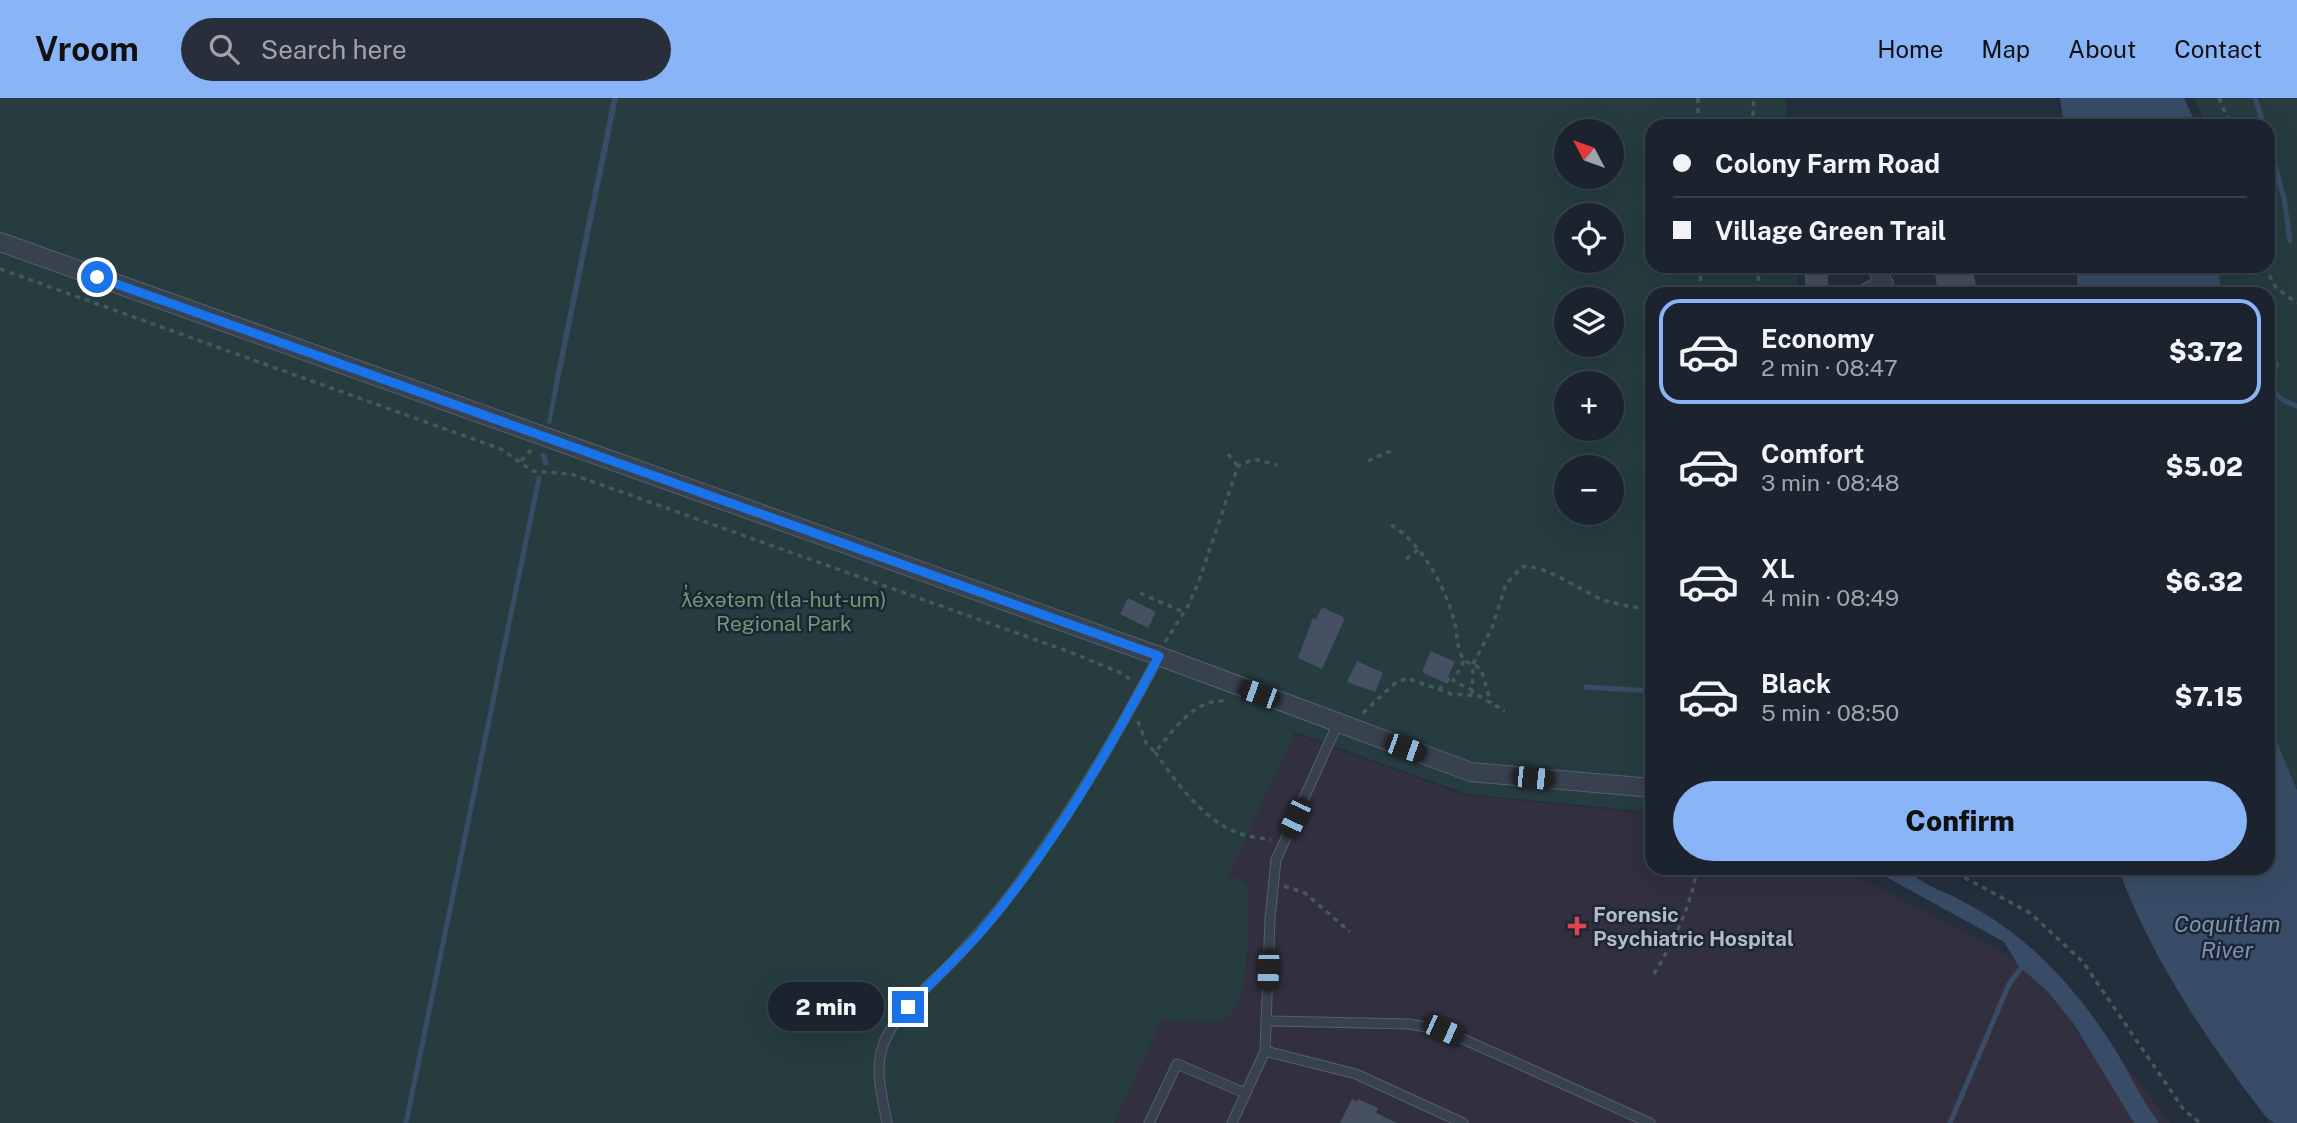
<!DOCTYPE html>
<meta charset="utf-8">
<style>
:root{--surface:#1b232e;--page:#282f3a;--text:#f1f3f6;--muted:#a0a4aa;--line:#39404a;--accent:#8ab4f8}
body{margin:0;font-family:"Public Sans",sans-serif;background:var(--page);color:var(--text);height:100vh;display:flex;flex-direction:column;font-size:26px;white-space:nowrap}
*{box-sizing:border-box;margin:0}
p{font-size:23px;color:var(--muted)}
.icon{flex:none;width:38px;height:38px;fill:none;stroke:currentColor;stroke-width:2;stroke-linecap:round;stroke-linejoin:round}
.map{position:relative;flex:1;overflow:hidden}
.details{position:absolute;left:1645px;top:189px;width:630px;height:588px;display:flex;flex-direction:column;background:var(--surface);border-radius:21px;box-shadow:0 7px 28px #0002,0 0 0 2px var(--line)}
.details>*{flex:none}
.top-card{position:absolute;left:1645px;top:21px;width:630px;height:154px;border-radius:21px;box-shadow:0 7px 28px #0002,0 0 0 2px var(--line);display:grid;align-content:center;height:154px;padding:0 28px;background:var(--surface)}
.needle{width:46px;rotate:311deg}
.controls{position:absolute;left:1554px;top:21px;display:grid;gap:14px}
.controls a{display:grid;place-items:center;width:70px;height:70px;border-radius:50%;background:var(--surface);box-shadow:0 7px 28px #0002,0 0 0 2px var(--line);font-size:35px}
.end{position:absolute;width:32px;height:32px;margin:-16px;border:9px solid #1a73e8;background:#fff;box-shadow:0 0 0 4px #fff}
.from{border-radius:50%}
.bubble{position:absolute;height:49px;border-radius:24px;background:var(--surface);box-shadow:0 7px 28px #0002,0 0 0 2px var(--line);font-size:23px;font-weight:800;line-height:49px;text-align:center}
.car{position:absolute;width:21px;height:42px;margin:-21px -10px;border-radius:9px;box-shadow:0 0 5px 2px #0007;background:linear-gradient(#222 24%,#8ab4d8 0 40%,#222 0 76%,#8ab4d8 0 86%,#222 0)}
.top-card b{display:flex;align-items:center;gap:24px;height:66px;font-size:26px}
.top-card b+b{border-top:2px solid var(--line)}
.top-card i{width:18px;height:18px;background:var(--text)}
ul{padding:12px 0 0;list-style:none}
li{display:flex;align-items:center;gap:21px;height:105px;margin:0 14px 10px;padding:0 14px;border:4px solid transparent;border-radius:21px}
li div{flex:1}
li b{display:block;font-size:26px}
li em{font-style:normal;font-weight:800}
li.on{border-color:var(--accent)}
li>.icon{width:63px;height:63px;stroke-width:1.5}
.primary-button{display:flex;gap:14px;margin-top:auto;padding:14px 28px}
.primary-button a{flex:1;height:80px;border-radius:42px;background:var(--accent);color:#111;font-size:28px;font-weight:800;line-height:80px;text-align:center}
header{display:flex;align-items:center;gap:42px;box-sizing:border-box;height:98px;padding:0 35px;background:var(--accent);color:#111}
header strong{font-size:33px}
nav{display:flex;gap:38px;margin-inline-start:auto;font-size:24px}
.search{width:490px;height:63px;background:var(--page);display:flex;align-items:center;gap:18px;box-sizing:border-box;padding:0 24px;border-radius:38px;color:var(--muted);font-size:26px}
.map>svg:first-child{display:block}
</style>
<header>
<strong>Vroom</strong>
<div class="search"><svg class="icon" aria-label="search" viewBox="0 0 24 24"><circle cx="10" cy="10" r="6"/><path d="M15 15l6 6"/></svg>Search here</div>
<nav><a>Home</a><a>Map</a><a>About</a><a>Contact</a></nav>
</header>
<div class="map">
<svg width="2297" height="1025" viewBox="0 0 2297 1025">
<rect width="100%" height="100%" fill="#242f3e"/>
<path fill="#32303f" d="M1292,635L1464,697L1652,716V770H1841L2064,886L2170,1025H1111Z"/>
<g fill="#263c3f" fill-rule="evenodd">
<path d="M0,0H1786L1788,28H1652V168H1797L1799,196H1652V714L1467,696L1295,634L1227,780H1238L1249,789C1247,823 1253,905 1221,925L1176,924L1163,919L1114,1025H0ZM1566,33H1612V79H1566ZM1566,117H1612V163H1566ZM1566,201H1612V247H1566ZM1566,285H1612V331H1566ZM1566,369H1612V415H1566Z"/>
<path d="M2194,0H2297V692L2268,622V196H2221L2218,168H2268V28H2206Z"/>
</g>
<g fill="#394c67">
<path d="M612,0H618L551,326L547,325L555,279Z"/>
<path d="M2060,0H2184L2197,28H2064Z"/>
<path d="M2077,168H2218L2221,196H2077Z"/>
<path d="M2268,622L2297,692V1025H2274L2266,1019C2207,943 2151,860 2118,770H2268Z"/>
<path d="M1870,770C1878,770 1889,768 1896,770C1908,773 1927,787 1939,792C2013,824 2065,875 2109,942C2127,969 2139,999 2159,1025H2134L2074,926L2048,894L2019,868L2004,844Z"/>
</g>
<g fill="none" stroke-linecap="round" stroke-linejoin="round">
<g stroke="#394c67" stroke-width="5">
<path d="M2255,0L2264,28"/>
<path d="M2268,41L2284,101L2290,143"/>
<path d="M2268,254L2277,267L2268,283"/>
<path d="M2268,288L2284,303L2297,308"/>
<path d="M543,357L546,365"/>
<path d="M1586,589L1652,593"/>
<path d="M406,1025L539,380"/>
<path d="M1950,1025L2009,886L2026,864"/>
</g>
</g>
<g fill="#455162">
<path d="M1804,168H1827L1829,195L1806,196Z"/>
<path d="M1934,168H1960L1964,176L1973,174L1978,196H1938Z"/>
<path d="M1128,500L1156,514L1148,530L1120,516Z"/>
<path d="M1322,509L1345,520L1322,571L1298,560L1313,520L1316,522Z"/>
<path d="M1431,553L1455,564L1445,585L1422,574Z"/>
<path d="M1357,563L1383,575L1375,594L1347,584Z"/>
<path d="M1352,1001L1357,1004L1358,1001L1378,1010L1376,1015L1397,1025H1340Z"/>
</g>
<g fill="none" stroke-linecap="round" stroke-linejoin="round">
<defs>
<g id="service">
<path d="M1266,923L1409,926L1443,932L1650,1025"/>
<path d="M1265,953L1356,976L1463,1025"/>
<path d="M887,1025C882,996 873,970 885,942C899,911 928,889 951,865C968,848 984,829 1000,810C1062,731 1112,647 1159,558"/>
<path d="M1149,1025L1177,966L1245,995"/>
<path d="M1232,1025L1265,953L1270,820L1276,762L1338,625"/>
</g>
<g id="minor">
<path d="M0,144L1159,558L1471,674L1652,690"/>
<path d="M1877,168L1886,196"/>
<path d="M1864,196L1884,186"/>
</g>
</defs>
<use href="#service" stroke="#565f6c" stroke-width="11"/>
<use href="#minor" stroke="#565f6c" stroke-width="20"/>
<g stroke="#44595c" stroke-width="3.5" stroke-dasharray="5 5" stroke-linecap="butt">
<path d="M1698,0V28"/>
<path d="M2219,0L2231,28"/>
<path d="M1752,28L1754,0"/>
<path d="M1700,168L1701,196"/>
<path d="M1757,168L1760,196"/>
<path d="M2265,168L2276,190L2297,205"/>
<path d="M0,171L501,351L532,373L571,376L1070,554L1119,574L1133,583"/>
<path d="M1228,356L1238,368"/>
<path d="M521,363L531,352"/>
<path d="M1368,363L1395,351"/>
<path d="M1391,427C1421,444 1445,489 1454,522C1458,534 1456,550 1463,560C1467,566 1476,567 1481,571L1491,605"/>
<path d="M1406,461L1418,452"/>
<path d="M1140,495L1183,514"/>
<path d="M1165,544L1188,508L1199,483L1238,368L1254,361L1277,367"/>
<path d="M1464,563L1453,583L1472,592"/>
<path d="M1439,592L1449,581L1453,583"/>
<path d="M1472,596L1473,566L1492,530L1506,486L1522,469C1541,464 1583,494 1603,502C1619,507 1635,510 1652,511"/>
<path d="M1363,615L1394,586L1407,580L1451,596L1479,598L1505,613"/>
<path d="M1138,623L1146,645L1155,654C1175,631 1194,599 1229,603"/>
<path d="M1155,654C1176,684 1203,722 1238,735C1249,739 1261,740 1271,742"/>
<path d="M1947,770L2030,815L2083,864L2184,1012L2200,1025"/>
<path d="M1284,788L1305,795L1350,834"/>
<path d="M1654,876C1674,842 1691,809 1697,770"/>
</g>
<use href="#service" stroke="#38414e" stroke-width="9"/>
<use href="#minor" stroke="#38414e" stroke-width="18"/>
</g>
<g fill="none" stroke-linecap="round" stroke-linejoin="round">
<path stroke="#1a73e8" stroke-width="9" d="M97,179L1159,558C1107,656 1051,752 979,836C956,861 931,884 908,909"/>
</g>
<path fill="#e0444e" stroke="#1d2633" stroke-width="2.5" d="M1573.5 817.5h7v7h7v7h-7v7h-7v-7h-7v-7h7z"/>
<g text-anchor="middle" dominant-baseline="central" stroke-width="5" stroke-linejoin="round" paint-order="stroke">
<g font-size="21" fill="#6b9a76" stroke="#1d2633">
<text x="784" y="501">ƛ̓éxətəm (tla-hut-um)<tspan x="784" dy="24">Regional Park</tspan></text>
</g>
<g font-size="21" font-weight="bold" fill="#b4bcc9" stroke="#1d2633" text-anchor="start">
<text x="1593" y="816">Forensic<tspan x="1593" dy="24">Psychiatric Hospital</tspan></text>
</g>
<g font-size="23" font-style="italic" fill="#7c92b1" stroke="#1d2633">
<text x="2227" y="825">Coquitlam<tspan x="2227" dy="26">River</tspan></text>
</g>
</g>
</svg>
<div class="controls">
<a><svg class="needle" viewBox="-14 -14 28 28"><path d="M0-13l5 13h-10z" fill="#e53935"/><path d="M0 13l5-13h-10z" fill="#a0a4aa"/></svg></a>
<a><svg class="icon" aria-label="locate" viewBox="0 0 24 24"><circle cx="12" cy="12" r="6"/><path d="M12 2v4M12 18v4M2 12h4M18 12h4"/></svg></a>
<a><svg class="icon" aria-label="layers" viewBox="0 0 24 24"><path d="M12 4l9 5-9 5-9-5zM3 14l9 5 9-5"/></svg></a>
<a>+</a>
<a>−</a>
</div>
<i class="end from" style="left:97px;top:179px"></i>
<i class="end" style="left:908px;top:909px"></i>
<div class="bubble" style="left:768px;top:884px;width:116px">2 min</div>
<i class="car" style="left:1259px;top:596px;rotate:290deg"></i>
<i class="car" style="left:1405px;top:650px;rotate:110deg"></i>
<i class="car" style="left:1533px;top:680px;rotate:96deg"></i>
<i class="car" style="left:1295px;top:720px;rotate:205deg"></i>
<i class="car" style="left:1268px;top:872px;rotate:182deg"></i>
<i class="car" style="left:1443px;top:932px;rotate:114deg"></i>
<div class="top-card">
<b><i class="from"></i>Colony Farm Road</b>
<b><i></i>Village Green Trail</b>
</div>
<section class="details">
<ul>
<li class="on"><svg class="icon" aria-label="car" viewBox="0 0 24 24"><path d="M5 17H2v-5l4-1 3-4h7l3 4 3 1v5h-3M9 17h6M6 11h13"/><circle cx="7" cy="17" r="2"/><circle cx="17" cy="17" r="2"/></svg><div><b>Economy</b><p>2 min · 08:47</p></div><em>$3.72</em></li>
<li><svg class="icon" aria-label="car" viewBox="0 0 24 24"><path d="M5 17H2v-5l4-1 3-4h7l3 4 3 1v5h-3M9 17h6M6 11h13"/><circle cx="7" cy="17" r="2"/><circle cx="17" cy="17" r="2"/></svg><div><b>Comfort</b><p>3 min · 08:48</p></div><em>$5.02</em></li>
<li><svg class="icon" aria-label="car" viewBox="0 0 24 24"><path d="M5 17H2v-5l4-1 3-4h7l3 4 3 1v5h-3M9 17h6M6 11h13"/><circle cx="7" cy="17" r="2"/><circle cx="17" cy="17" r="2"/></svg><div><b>XL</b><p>4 min · 08:49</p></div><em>$6.32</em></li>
<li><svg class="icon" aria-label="car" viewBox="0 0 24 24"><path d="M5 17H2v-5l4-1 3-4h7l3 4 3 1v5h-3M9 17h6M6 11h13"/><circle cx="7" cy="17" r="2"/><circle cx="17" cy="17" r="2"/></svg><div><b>Black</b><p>5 min · 08:50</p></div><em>$7.15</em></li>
</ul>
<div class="primary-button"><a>Confirm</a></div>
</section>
</div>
